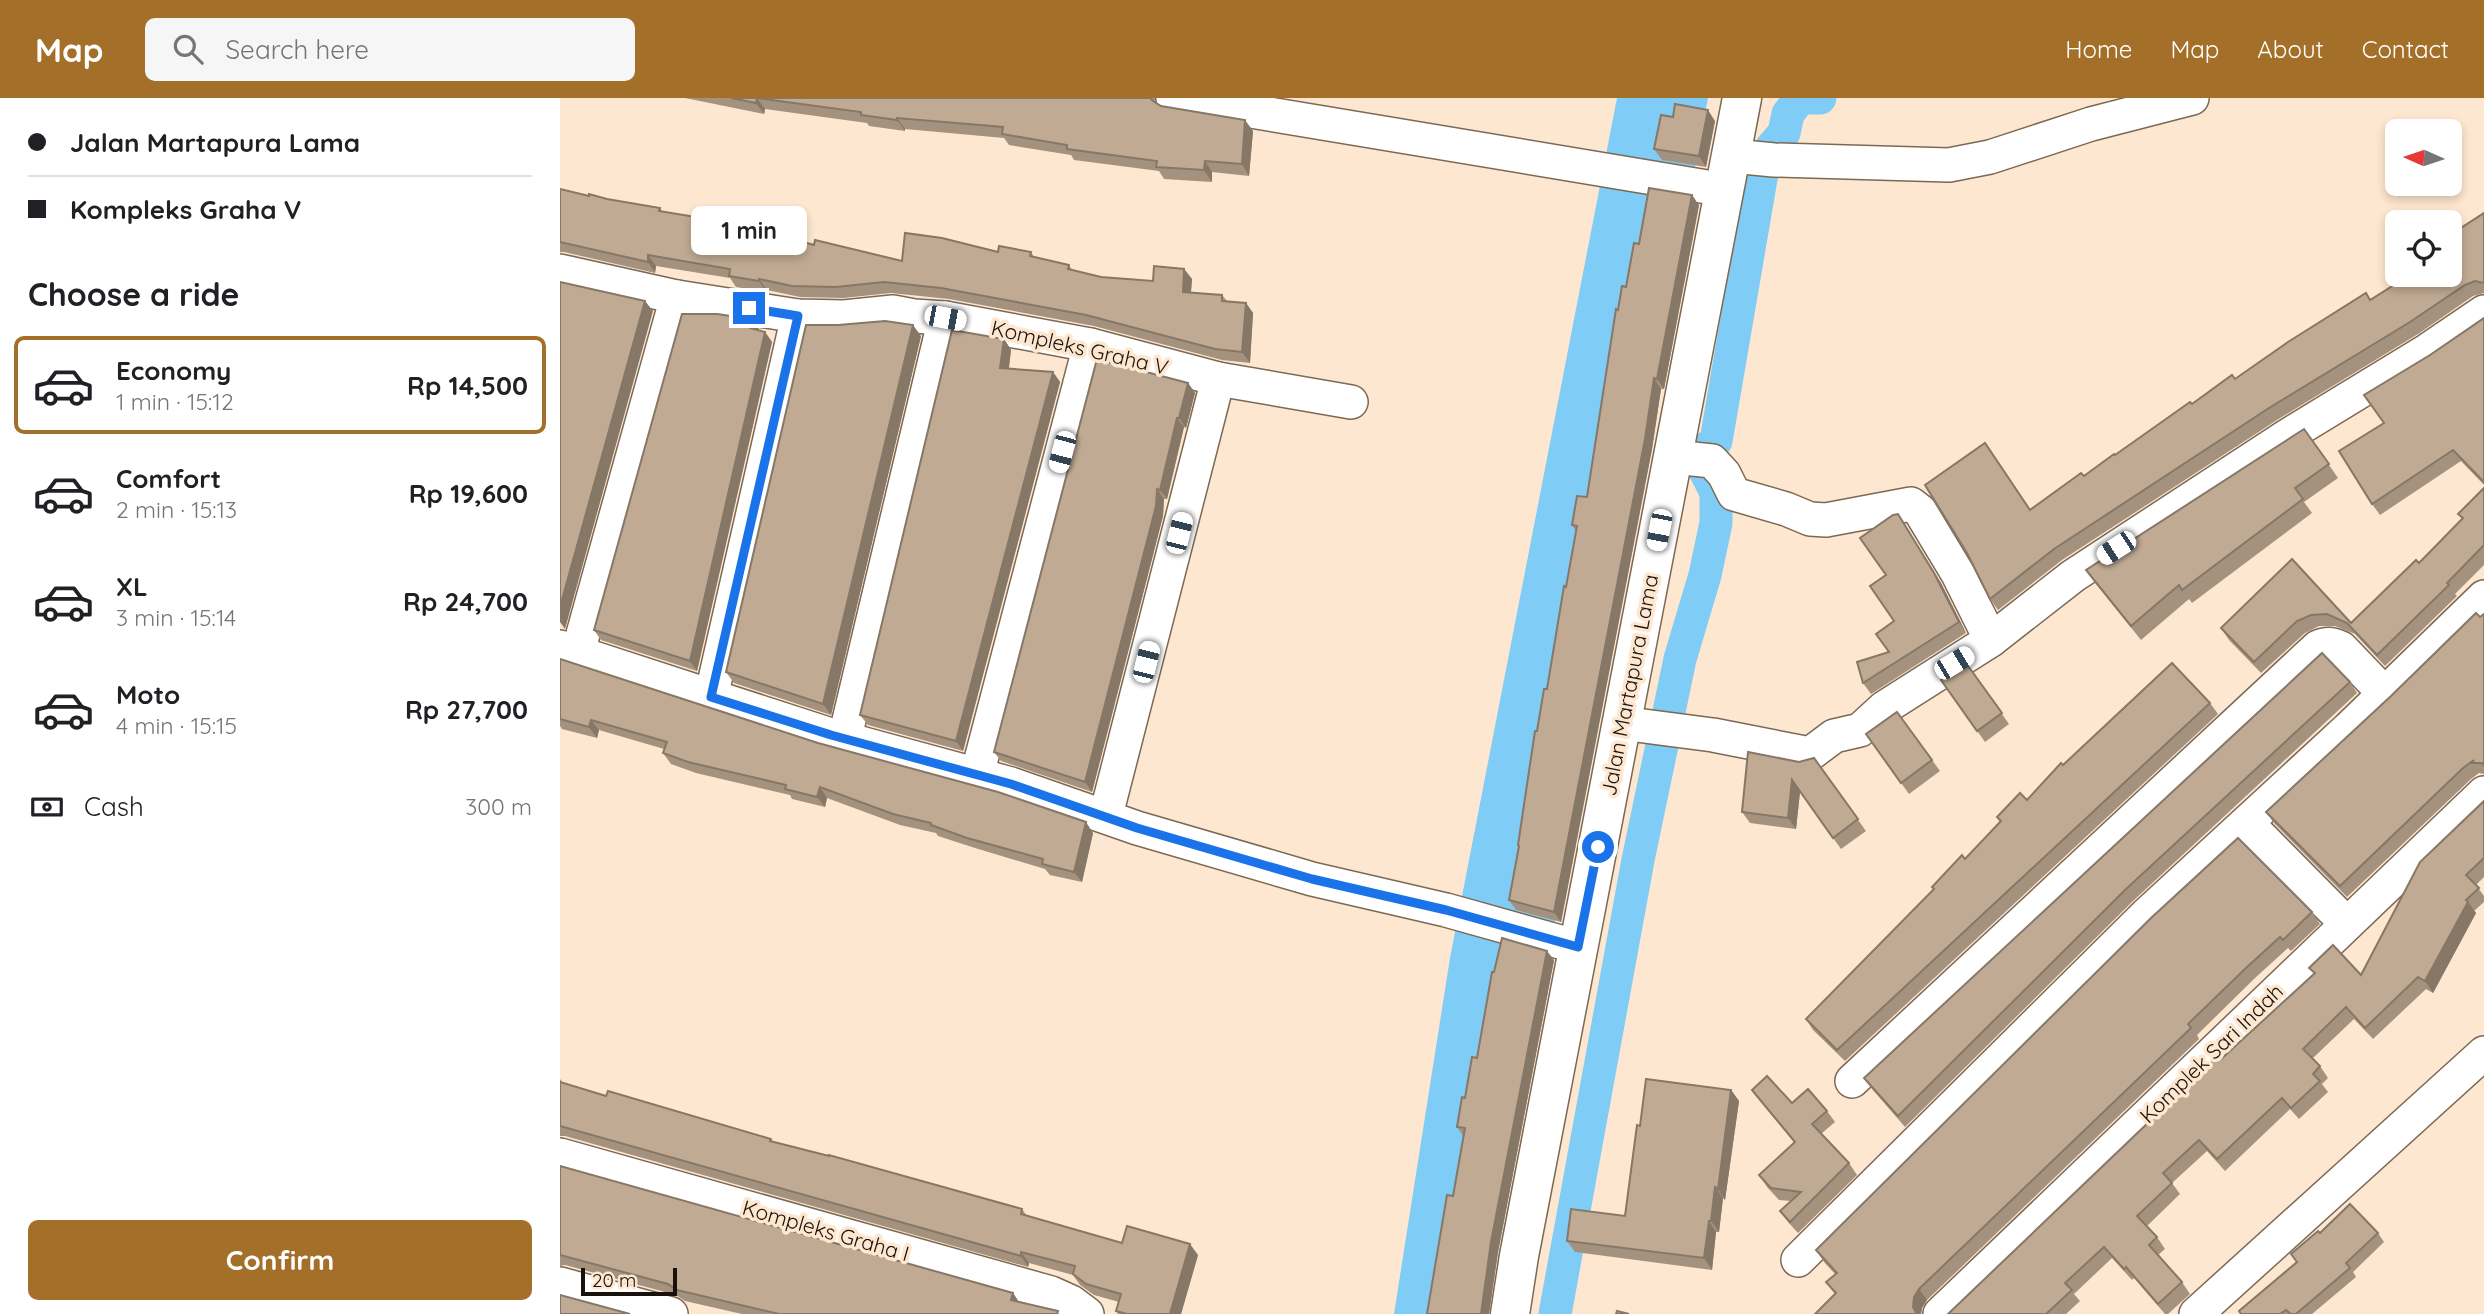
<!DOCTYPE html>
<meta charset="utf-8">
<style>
:root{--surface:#fff;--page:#f6f6f6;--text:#202124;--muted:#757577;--line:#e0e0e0;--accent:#a46f29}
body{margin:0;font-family:Quicksand,sans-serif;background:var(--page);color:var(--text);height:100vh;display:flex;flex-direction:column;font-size:26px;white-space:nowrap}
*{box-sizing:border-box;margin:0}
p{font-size:23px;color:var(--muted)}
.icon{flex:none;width:38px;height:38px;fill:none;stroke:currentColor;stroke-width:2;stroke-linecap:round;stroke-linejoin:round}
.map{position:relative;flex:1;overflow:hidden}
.sheet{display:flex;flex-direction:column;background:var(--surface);width:560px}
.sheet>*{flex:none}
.hud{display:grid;align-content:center;height:154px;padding:0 28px;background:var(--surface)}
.needle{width:46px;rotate:273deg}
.tools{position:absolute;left:1825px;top:21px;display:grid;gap:14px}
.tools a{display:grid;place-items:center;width:77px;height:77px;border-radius:10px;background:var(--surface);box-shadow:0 4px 10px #0003;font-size:35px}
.scale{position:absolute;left:21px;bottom:18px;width:96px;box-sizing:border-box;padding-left:7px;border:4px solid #1a120a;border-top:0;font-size:19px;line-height:24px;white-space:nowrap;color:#1a120a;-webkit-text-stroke:5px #fee7d0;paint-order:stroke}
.end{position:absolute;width:32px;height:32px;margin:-16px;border:9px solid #1a73e8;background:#fff;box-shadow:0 0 0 4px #fff}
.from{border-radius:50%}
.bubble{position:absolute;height:49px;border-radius:10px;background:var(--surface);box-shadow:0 4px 10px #0003;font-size:23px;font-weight:700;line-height:49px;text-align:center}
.car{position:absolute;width:21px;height:42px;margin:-21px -10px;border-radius:9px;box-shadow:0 0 5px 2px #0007;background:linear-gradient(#fff 24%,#345 0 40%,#fff 0 76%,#345 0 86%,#fff 0)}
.hud b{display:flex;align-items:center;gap:24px;height:66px;font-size:26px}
.hud b+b{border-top:2px solid var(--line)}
.hud i{width:18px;height:18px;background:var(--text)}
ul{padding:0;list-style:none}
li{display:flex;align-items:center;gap:21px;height:98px;margin:0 14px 10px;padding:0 14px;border:4px solid transparent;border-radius:10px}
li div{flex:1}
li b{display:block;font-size:26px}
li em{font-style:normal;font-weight:700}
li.selected{border-color:var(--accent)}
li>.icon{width:63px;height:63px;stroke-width:1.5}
h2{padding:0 28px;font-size:32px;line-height:84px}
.pay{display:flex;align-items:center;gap:18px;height:77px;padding:0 28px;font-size:26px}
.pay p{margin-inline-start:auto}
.cta{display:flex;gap:14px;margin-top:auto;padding:14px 28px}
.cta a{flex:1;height:80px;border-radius:10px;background:var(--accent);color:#fff;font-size:28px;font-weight:700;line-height:80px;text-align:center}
header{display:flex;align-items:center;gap:42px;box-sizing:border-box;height:98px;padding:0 35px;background:var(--accent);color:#fff}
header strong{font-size:33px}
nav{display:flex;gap:38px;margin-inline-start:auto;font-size:24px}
.search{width:490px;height:63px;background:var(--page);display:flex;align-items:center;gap:18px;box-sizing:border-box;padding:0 24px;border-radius:10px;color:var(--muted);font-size:26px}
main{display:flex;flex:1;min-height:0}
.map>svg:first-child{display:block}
</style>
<header>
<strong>Map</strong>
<div class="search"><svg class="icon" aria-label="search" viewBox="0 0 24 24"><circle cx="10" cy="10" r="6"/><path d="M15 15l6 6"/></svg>Search here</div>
<nav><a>Home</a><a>Map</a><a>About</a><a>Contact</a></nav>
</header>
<main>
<section class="sheet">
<div class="hud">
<b><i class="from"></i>Jalan Martapura Lama</b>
<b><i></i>Kompleks Graha V</b>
</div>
<h2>Choose a ride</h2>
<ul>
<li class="selected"><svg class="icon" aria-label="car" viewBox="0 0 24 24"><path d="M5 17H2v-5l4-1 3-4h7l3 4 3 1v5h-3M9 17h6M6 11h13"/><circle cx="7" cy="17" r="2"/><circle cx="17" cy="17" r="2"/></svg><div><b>Economy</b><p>1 min · 15:12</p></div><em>Rp 14,500</em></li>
<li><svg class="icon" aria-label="car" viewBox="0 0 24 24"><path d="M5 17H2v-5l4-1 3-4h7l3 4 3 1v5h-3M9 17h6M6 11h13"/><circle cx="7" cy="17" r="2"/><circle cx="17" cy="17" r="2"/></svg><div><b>Comfort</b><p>2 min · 15:13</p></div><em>Rp 19,600</em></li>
<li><svg class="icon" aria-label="car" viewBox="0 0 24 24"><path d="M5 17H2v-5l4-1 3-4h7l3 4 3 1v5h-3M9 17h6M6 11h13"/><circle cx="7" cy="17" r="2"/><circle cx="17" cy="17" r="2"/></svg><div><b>XL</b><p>3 min · 15:14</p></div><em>Rp 24,700</em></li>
<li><svg class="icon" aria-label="car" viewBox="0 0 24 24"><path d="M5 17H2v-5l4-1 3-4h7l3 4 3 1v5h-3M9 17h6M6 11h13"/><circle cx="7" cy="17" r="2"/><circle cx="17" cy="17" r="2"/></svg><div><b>Moto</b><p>4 min · 15:15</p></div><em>Rp 27,700</em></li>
</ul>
<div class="pay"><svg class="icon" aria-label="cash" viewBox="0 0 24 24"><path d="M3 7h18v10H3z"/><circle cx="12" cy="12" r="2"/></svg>Cash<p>300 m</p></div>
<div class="cta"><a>Confirm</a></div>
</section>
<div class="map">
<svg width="1924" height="1216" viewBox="0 0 1924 1216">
<rect width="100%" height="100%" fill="#fee7d0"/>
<path fill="#7fccf6" d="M1057,0H1148L922,1216H834L890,860Z"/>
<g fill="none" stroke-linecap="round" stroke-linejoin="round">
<path stroke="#7fccf6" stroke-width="33" d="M995,1216L1078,762L1120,561L1145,477L1156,425V394L1144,371L1147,350L1156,343L1202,75L1210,51L1224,35L1228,16L1240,0H1260"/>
<defs>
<g id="minor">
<path d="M613,0L1165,92"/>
<path d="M1172,58L1214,62L1389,67L1430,59L1531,26L1632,0"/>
<path d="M0,173L117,199L238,218L284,219L333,214L354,218L385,220L530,247L658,281L791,304"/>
<path d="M1114,359L1152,363L1164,376L1174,396L1226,411L1250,421L1266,422L1351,406L1360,413L1398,476L1431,542"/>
<path d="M0,549L271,637L451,686L577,730L752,781L886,812L1018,849"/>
<path d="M18,554L117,199"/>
<path d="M151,599L238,218"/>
<path d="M1061,625L1153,637L1250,656L1274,638L1300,632L1324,610L1431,542L1513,478L1727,338L1868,252L1924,214"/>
<path d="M285,639L385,220"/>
<path d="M417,677L530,247"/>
<path d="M546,717L658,281"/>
<path d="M1687,725L1786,825"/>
<path d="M1292,983L1758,549C1767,545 1772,546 1781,550L1825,596"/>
<path d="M0,1057L491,1195L511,1204L527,1216"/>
<path d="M1238,1162L1586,817L1788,631L1924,499"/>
<path d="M0,1186L111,1216"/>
<path d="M1380,1216L1924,695"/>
<path d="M1636,1216L1924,955"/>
</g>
<path id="major" d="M950,1216L959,1158L1182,0"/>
</defs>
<use href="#minor" stroke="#7c6853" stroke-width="36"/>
<use href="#major" stroke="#7c6853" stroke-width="41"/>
<use href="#minor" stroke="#fff" stroke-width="33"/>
<use href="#major" stroke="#fff" stroke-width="38"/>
</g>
<g fill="#a5927e">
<path d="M125,0H595V4L601,8L693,33L689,78L652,74V84L604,81L599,73L514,62L511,57L449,47L444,40L345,31V33L309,28L307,25L205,11L204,16Z"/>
<path d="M1113,19L1155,23L1146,69L1102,62L1094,51Z"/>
<path d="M0,91L29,98L100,110L102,113L160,123L164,129L342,163L438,154H471L474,159L509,167L512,172L541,179L593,183L624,171L632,181L631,194L662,197L667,203L686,205L693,215L690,265L662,262L534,228L389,201L331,195L283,200L240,199L207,192L206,194L176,189L170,180L96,168L95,175L4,154H0Z"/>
<path d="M1139,107L1104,291H1101L1092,351L1001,824L956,812L949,802L959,749L958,747L977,633L987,591L1016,433L1012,427L1027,399L1058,212L1079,146Z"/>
<path d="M1924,115V195L1913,198L1858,236L1717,322L1502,462L1438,512L1430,501L1470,411L1524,378L1632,306L1811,202L1890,177Z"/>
<path d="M1924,220V387L1901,363L1820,417L1812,406L1824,325L1870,257Z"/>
<path d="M199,231V233L205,234L212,244L137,573L41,542L34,532Z"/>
<path d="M361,238L271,617L174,585L166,574Z"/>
<path d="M444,241L451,252L449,271L493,274L500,284L403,653L308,627L300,617Z"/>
<path d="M628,285L635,295L626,330L624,329L607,401H604L603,418L532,694L441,663L434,654Z"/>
<path d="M1744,331L1778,380L1744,404L1752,415L1632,505L1629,501L1581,542L1536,486L1526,472Z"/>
<path d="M1924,390V467L1895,496L1897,498L1825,568L1795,536L1775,528H1759L1745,535L1701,575L1669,542L1661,530L1732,461L1791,525L1859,465L1902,421L1898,416Z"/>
<path d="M1338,416L1381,485L1406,535L1311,596L1303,585L1329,554L1334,523L1326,477Z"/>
<path d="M1924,516V676L1919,675L1911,681L1787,799L1714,725L1706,714Z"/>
<path d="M0,561L533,735L522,784L490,777L485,771L415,750L378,738L376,735L340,727L267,700L265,709L232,701L230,697L136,675L111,666L103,655L104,651L39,632L37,640L2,631L0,628Z"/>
<path d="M1406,565L1449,626L1425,644L1381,582Z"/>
<path d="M1790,584L1797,595L1573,803L1345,1029L1312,991L1304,980Z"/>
<path d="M1650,605L1658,616L1285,963L1253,932L1246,921L1374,792L1372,789L1405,761L1440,724L1437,719L1467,702L1503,667Z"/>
<path d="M1337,614L1380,673L1349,696L1306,636Z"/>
<path d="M1254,660L1306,733L1281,751L1240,694L1236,731L1190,725L1182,714L1239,664Z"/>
<path d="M1924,703V779L1916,787L1924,798V804L1914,813L1916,815L1873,895L1866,891L1813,941L1794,921L1753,960L1760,968L1768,980L1762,986L1768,994L1739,1021L1730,1011L1665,1073L1647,1053L1612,1085L1620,1096L1587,1128L1597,1139L1605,1151L1598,1157L1622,1184L1630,1196L1608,1216H1605L1574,1180L1572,1182L1552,1160L1514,1196L1520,1203L1506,1216H1388L1661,961L1754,876L1749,870L1801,877Z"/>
<path d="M1752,814L1760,826L1731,853L1728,850L1695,880L1637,937L1639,941L1367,1202L1362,1210L1361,1216H1255L1275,1196L1266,1184L1275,1176L1264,1164L1256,1152Z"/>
<path d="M994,862L938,1154L929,1216H867L893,1098L903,1038L897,1029L917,960L934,874Z"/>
<path d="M0,981L3,985L46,998L211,1041L213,1044L462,1111L467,1118L562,1145L638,1157L621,1216H558L556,1213L559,1204L534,1197L520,1187L513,1177L469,1165L468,1169L5,1038H0Z"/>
<path d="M1171,992L1179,1003L1165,1102L1163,1100L1159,1134H1156L1152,1172L1015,1154L1007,1143L1065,1118L1080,1028Z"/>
<path d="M1192,992L1232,1005L1267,1013L1275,1024L1261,1036L1289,1065L1297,1077L1238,1135L1228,1124L1220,1113L1231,1103L1219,1102L1207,1089L1199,1077L1234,1044L1200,1003Z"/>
<path d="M0,1068L453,1195L459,1204L500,1216H182L125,1203L116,1197L5,1167L0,1168Z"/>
<path d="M1760,1135H1818L1824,1144L1793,1174L1796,1179L1752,1216H1681L1737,1164L1731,1156Z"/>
</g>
<g fill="#867767">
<path d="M197,0L205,11L204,16L196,5Z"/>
<path d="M1148,12L1155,23L1146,69L1139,58Z"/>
<path d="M337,20L345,31V33L337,22Z"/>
<path d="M685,22L693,33L689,78L682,66Z"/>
<path d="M645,63L652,74V84L644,72Z"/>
<path d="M1132,97L1139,107L1104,291L1097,281Z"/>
<path d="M88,157L96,168L95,175L88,164Z"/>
<path d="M624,171L632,181L630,205L623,194Z"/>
<path d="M199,181L207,192L206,194L199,183Z"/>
<path d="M85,203L93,213L5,531L0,524V509Z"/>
<path d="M686,205L693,215L690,265L682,254Z"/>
<path d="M192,221L199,231L198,241L190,230Z"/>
<path d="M353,227L361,238L271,617L263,606Z"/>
<path d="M205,234L212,244L137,573L130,563Z"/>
<path d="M444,241L451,252L447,281L440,270Z"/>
<path d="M493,274L500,284L403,653L396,643Z"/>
<path d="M1094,280L1101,291L1092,351L1001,824L994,814Z"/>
<path d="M628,285L635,295L626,330L619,320Z"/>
<path d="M617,320L624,329L607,401L600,392Z"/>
<path d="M597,391L604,401L603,418L532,694L525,684Z"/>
<path d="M1338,416L1381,485L1406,535L1399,524Z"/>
<path d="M31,622L39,632L37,640L29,629Z"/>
<path d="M1232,682L1240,694L1236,731L1228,720Z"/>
<path d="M260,689L267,700L265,709L257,699Z"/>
<path d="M526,724L533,735L522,784L514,774Z"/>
<path d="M1908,804L1916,815L1873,895L1865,883Z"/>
<path d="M987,853L994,862L938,1154L929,1216H921L931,1144Z"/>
<path d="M1171,992L1179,1003L1165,1102L1158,1091Z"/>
<path d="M1155,1089L1163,1100L1159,1134L1151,1123Z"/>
<path d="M1149,1123L1156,1134L1152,1172L1144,1160Z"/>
<path d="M630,1146L638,1157L621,1216H610Z"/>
<path d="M461,1154L469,1165L468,1169L461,1158Z"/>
<path d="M1359,1191L1367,1202L1362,1210L1361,1216H1357L1353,1209L1354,1199Z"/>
<path d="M453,1195L460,1206L451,1202Z"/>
</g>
<g fill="#c0aa93" stroke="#867767" stroke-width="2">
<path d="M171,0H590L593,3L601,8L685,22L682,66L645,63L644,72L596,69L597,63L507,51V47L442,36L443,29L337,20V22L301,17V14L197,0L196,5Z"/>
<path d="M1115,6L1148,12L1139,58L1094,51L1101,17L1113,19Z"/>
<path d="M1089,90L1132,97L1097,281L1094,280L1085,341L994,814L949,802L959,748L958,747L975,633H977L984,591H987L1004,488L1006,489L1017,428L1012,427L1017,398L1027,399L1056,211L1058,212L1062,188L1066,189L1074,145L1079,146Z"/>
<path d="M0,91L29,98V96L47,101L100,110L99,113L160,123L159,129L214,136L254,147L255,142L342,163L345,135L382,140L438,154L439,148L471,154L470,158L509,167L508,171L541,179L593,183L594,168L624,171L623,194L662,197V203L686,205L682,254L655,251L526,217L381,190L324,184L276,189L232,188L199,181V183L169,178L170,171L88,157V164L0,144Z"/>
<path d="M1924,115V185L1915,183L1905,187L1850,224L1709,310L1494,451L1430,501L1407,455L1365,387L1425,345L1470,412L1521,375L1524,378L1554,356L1555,357L1630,304L1632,306L1672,277L1675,281L1728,244L1806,195L1810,202L1850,177H1890V137Z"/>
<path d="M0,184L85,203L0,509Z"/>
<path d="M122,216H157L192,221L190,230L205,234L130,563L34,532Z"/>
<path d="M1924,220V384L1893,352L1812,406L1779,353L1824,325L1804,297L1870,257Z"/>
<path d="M325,223L353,227L263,606L166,574L246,227H278Z"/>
<path d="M392,232L444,241L440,270L493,274L396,643L300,617Z"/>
<path d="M537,261L628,285L619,320H617L600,392L597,391L596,408L525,684L434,654Z"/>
<path d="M1744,331L1769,366L1735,390L1743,401L1622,492L1619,487L1571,528L1526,472Z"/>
<path d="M1924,390V447L1887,485L1889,487L1817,557L1787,525L1767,516L1751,517L1737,523L1694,564L1661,530L1732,461L1791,525L1856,462L1859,465L1903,420L1898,416Z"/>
<path d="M1338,416L1374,475L1399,524L1303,585L1297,564L1329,554L1316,536L1334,523L1310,488L1326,477L1300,440L1333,417Z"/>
<path d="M1916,515L1920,519L1924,516V667L1922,665H1912L1914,662L1903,670L1780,788L1706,714L1831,598Z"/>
<path d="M1762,555L1790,584L1565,792L1338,1018L1304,980Z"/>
<path d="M0,561L258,645L438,694L526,724L514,774L482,766L483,761L407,740L371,727V725L333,716L260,689L257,699L225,691L226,687L128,664L103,655L107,644L31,622L29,629L0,621Z"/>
<path d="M1406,565L1442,615L1417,633L1381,582Z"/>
<path d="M1612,565L1650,605L1277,952L1246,921L1374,791L1372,789L1402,757L1405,761L1441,723L1437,719L1460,695L1467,702L1501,665L1503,667Z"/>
<path d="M1337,614L1372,662L1341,685L1306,636Z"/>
<path d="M1188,654L1239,664L1254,660L1298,721L1273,740L1232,682L1228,720L1182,714Z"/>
<path d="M1924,703V760L1906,777L1919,790L1906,802L1908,804L1865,883L1858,879L1805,930L1786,909L1743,951L1760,968L1753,976L1760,983L1731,1010L1722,1000L1657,1061L1639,1042L1603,1075L1612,1085L1577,1118L1597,1139L1589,1147L1622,1184L1598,1206L1566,1169L1564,1171L1544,1149L1505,1185L1512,1192L1486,1216H1388L1658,958L1661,961L1755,875L1749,870L1773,847L1801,877L1860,764Z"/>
<path d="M1678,740L1752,814L1723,842L1720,839L1687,869L1628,926L1631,930L1359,1191L1354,1199L1353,1209L1357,1216H1255L1276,1195L1266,1184L1277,1175L1256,1152L1591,820Z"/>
<path d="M942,840L987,853L931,1144L921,1216H867L887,1097L893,1098L905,1030L897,1029L902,999L905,1000L912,959L917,960L932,874H934Z"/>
<path d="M1207,978L1232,1005L1248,991L1267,1013L1252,1026L1289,1065L1230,1124L1220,1113L1241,1094L1211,1090L1199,1077L1235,1044L1192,992Z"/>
<path d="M1086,981L1171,992L1158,1091L1155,1089L1151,1123H1149L1144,1160L1007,1143L1011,1111L1065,1118L1077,1027L1080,1028Z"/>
<path d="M0,984L46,998L48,993L211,1041L210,1043L269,1058V1057L462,1111L461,1116L562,1145L567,1128L630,1146L610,1216H567L556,1213L561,1196L526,1186L513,1176L515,1168L461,1154V1158L0,1028Z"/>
<path d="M0,1068L453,1195L451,1202L498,1213L497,1216H219L117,1192L108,1186L0,1157Z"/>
<path d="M1790,1106L1818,1135L1786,1165L1790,1170L1736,1216H1731L1726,1212L1720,1216H1681L1679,1213L1737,1164L1731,1156L1758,1133L1760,1135Z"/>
<path d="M0,1197L70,1216H0Z"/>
<path d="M1057,1213L1069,1216H1056Z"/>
</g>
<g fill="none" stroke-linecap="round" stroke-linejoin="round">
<path stroke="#1a73e8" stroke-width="9" d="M189,210L238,218L151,599L271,637L451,686L577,730L752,781L886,812L1018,849L1038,749"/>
</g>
<g text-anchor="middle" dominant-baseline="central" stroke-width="7" stroke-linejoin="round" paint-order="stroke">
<g font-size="21" fill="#1a120a" stroke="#fee7d0">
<text transform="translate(520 249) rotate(13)">Kompleks Graha V</text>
<text transform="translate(1069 587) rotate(-79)">Jalan Martapura Lama</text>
<text transform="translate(1651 955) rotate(-44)">Komplek Sari Indah</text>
<text transform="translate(266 1132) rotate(16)">Kompleks Graha I</text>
</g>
</g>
</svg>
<div class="tools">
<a><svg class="needle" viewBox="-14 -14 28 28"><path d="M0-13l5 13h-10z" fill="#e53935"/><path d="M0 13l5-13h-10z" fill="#757577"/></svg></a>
<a><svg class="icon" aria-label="locate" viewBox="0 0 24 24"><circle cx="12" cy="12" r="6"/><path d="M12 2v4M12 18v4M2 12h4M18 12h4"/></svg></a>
</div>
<div class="scale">20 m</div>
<i class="end from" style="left:1038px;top:749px"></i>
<i class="end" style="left:189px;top:210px"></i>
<div class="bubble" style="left:131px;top:108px;width:116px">1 min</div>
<i class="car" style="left:385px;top:220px;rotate:101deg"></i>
<i class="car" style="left:502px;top:354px;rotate:195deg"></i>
<i class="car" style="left:1099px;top:432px;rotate:191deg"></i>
<i class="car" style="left:619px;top:435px;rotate:14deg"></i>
<i class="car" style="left:1556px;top:450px;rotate:237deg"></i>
<i class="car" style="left:586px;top:564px;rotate:14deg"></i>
<i class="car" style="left:1394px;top:565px;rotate:59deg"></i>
</div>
</main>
